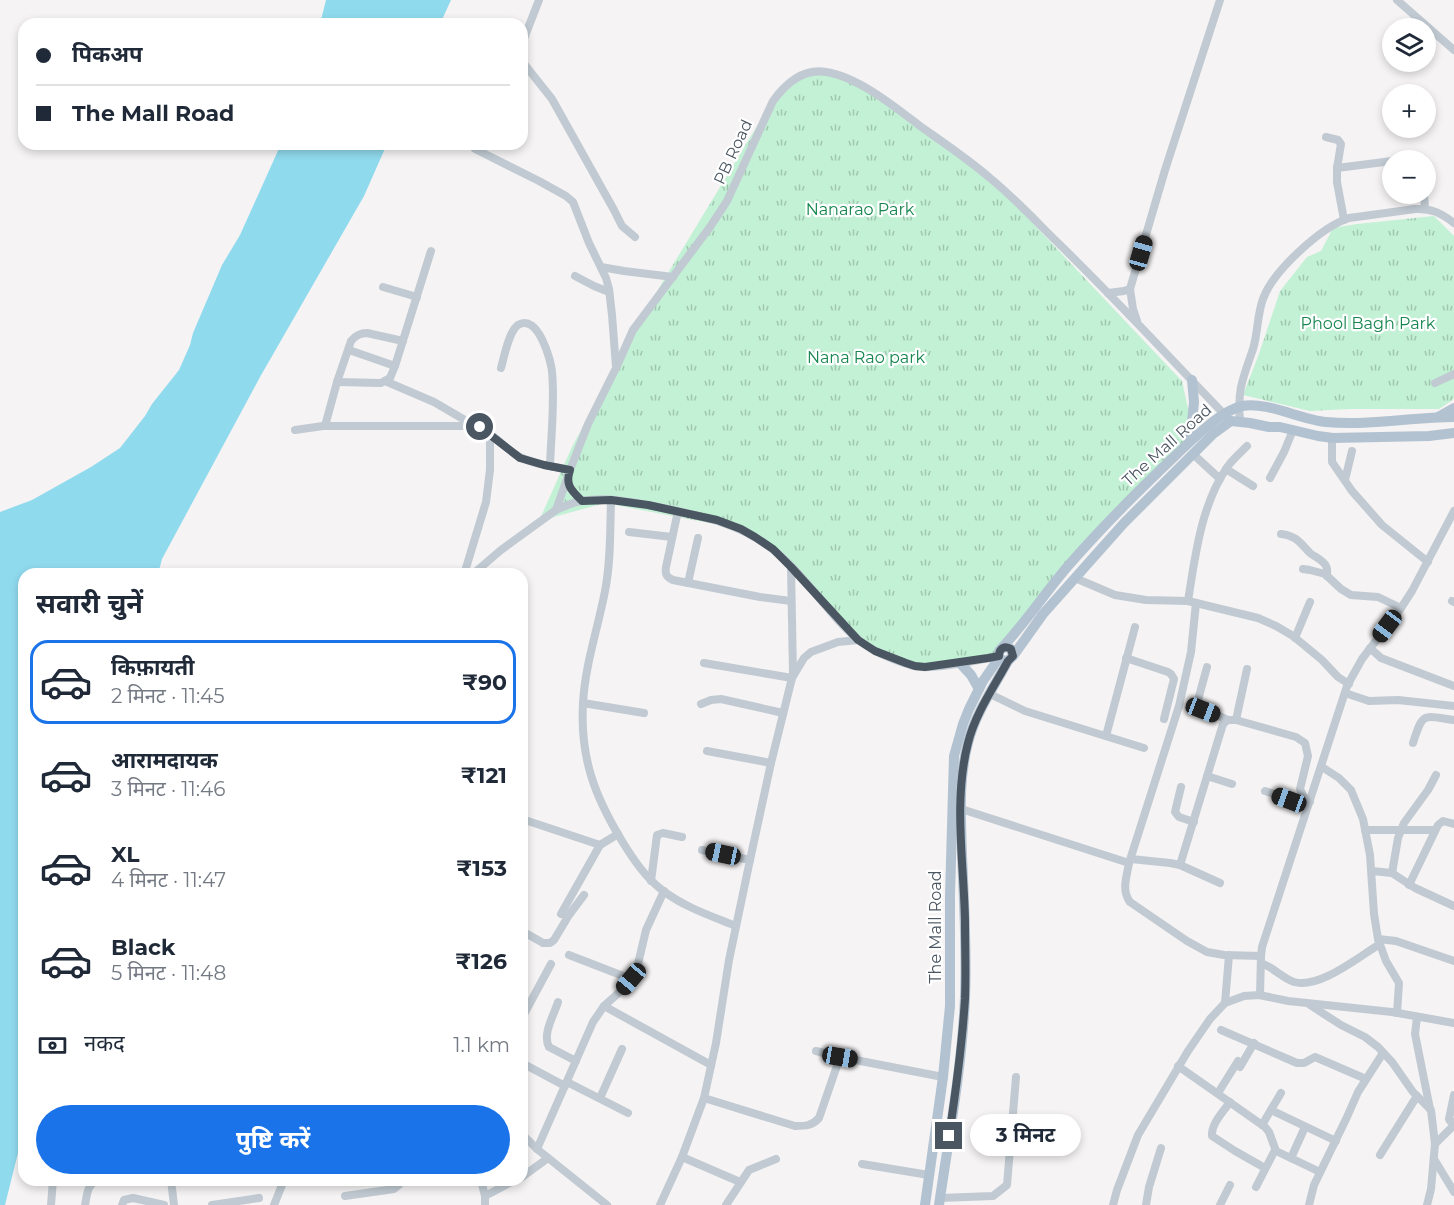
<!DOCTYPE html>
<html lang="hi">
<meta charset="utf-8">
<style>
:root{--surface:#fff;--page:#f6f6f7;--text:#1f2937;--muted:#747a83;--line:#e0e1e3;--accent:#1a73e8}
body{margin:0;font-family:Montserrat,"Noto Sans Devanagari",sans-serif;background:var(--page);color:var(--text);height:100vh;display:flex;flex-direction:column;font-size:22px;white-space:nowrap}
*{box-sizing:border-box;margin:0}
p{font-size:20px;color:var(--muted)}
.icon{flex:none;width:33px;height:33px;fill:none;stroke:currentColor;stroke-width:2;stroke-linecap:round;stroke-linejoin:round}
.map{position:relative;flex:1;overflow:hidden}
.side{position:absolute;left:18px;top:568px;width:510px;height:618px;display:flex;flex-direction:column;background:var(--surface);border-radius:18px;box-shadow:0 3px 9px #0003}
.side>*{flex:none}
.guide{position:absolute;left:18px;top:18px;width:510px;height:132px;border-radius:18px;box-shadow:0 3px 9px #0003;display:grid;align-content:center;height:132px;padding:0 18px;background:var(--surface)}
.tools{position:absolute;left:1382px;top:18px;display:grid;gap:12px}
.tools a{display:grid;place-items:center;width:54px;height:54px;border-radius:50%;background:var(--surface);box-shadow:0 3px 9px #0003;font-size:30px}
.end{position:absolute;width:27px;height:27px;margin:-14px;border:8px solid #4a5661;background:#fff;box-shadow:0 0 0 3px #fff}
.from{border-radius:50%}
.bubble{position:absolute;height:42px;border-radius:21px;background:var(--surface);box-shadow:0 3px 9px #0003;font-size:20px;font-weight:700;line-height:42px;text-align:center}
.car{position:absolute;width:18px;height:36px;margin:-18px -9px;border-radius:8px;box-shadow:0 0 4px 2px #0007;background:linear-gradient(#222 24%,#8ab4d8 0 40%,#222 0 76%,#8ab4d8 0 86%,#222 0)}
.guide b{display:flex;align-items:center;gap:21px;height:57px;font-size:22px}
.guide b+b{border-top:2px solid var(--line)}
.guide i{width:15px;height:15px;background:var(--text)}
ul{padding:0;list-style:none}
li{display:flex;align-items:center;gap:18px;height:84px;margin:0 12px 9px;padding:0 6px;border:3px solid transparent;border-radius:18px}
li div{flex:1}
li b{display:block;font-size:22px}
li em{font-style:normal;font-weight:700}
li.current{border-color:var(--accent)}
li>.icon{width:54px;height:54px;stroke-width:1.5}
h2{padding:0 18px;font-size:27px;line-height:72px}
.pay{display:flex;align-items:center;gap:15px;height:66px;padding:0 18px;font-size:22px}
.pay p{margin-inline-start:auto}
.button{display:flex;gap:12px;margin-top:auto;padding:12px 18px}
.button a{flex:1;height:69px;border-radius:36px;background:var(--accent);color:#fff;font-size:24px;font-weight:700;line-height:69px;text-align:center}
.map>svg:first-child{display:block}
</style>
<div class="map">
<svg width="1454" height="1205" viewBox="0 0 1454 1205">
<defs>
<pattern id="park-tufts" width="24" height="20" patternUnits="userSpaceOnUse" patternTransform="scale(1.5)"><rect width="24" height="20" fill="#c3f1d5"/><path d="M3 7l-1-3M5 7V3M7 7l1-3M15 17l-1-3M17 17v-4M19 17l1-3" fill="none" stroke="#a0c6b0"/></pattern>
</defs>
<rect width="100%" height="100%" fill="#f5f3f3"/>
<g fill="url(#park-tufts)">
<path d="M821,69L891,101L988,176L1182,381L1189,413L1186,439L998,652L959,662L911,664L872,648L772,548L730,527L605,503L539,521L572,447L648,306L780,88Z"/>
<path d="M1434,216L1454,236V399L1439,409H1350L1310,411L1243,395L1259,354L1280,291L1307,257L1321,251L1333,228L1357,224Z"/>
</g>
<g fill="#90daee">
<path d="M326,0H451L440,24H320Z"/>
<path d="M281,144H387L364,196L260,377L162,559L158,574H24V1129L5,1205H0V512L32,500L91,467L120,448L145,416L152,404L179,370L190,345L193,333L222,265L240,235Z"/>
</g>
<g fill="none" stroke-linecap="round" stroke-linejoin="round">
<g stroke="#c1cad2" stroke-width="8">
<path d="M1397,0L1454,50"/>
<path d="M522,48L523,41L539,0"/>
<path d="M522,58L525,65L552,99L614,210L622,226L635,237"/>
<path d="M1326,137L1338,140L1341,144L1337,168V182L1344,220"/>
<path d="M475,149L539,181L566,196L573,202L589,243L606,278L609,289L612,315L616,367"/>
<path d="M1394,160L1410,159L1415,160"/>
<path d="M1337,168L1392,161"/>
<path d="M1424,194L1425,208"/>
<path d="M601,267L624,271L673,277"/>
<path d="M575,276L594,286L609,292"/>
<path d="M383,287L417,297"/>
<path d="M1108,293L1124,291L1130,289"/>
<path d="M1137,321L1133,309L1130,289L1165,170L1220,0"/>
<path d="M349,350L395,366"/>
<path d="M501,368C504,357 509,331 518,325C538,313 551,360 552,372C555,402 551,436 550,466"/>
<path d="M385,381L434,402L475,426"/>
<path d="M337,382L381,383L390,378L395,366L431,251"/>
<path d="M1435,383L1454,374"/>
<path d="M1240,421C1237,390 1243,378 1253,349C1258,333 1257,315 1263,299C1273,271 1321,227 1349,218L1415,209C1431,208 1441,213 1454,223"/>
<path d="M325,426L337,382L351,341C355,336 360,333 367,333L403,341"/>
<path d="M295,430L323,426H475C492,431 504,448 518,456C534,465 553,466 570,470"/>
<path d="M1332,438V462L1352,491L1382,525L1428,562"/>
<path d="M1193,454L1220,479"/>
<path d="M1226,469L1253,486"/>
<path d="M567,477C568,488 575,494 582,501"/>
<path d="M1270,478L1284,452L1293,430"/>
<path d="M1345,480L1352,451"/>
<path d="M611,500C610,530 611,561 605,591C598,628 585,665 583,703C580,757 594,795 622,841C633,859 645,877 662,890C684,907 711,916 736,926"/>
<path d="M556,510C565,506 573,502 582,501C608,496 638,503 663,508C699,516 735,522 765,544C803,569 825,613 860,641C875,653 896,661 913,666C930,671 980,660 999,656"/>
<path d="M678,511L666,567C665,574 666,577 673,580L760,597L791,601"/>
<path d="M629,532L672,537"/>
<path d="M1281,534C1297,536 1300,543 1310,553C1315,557 1323,560 1326,566C1328,569 1327,573 1327,576"/>
<path d="M791,567L793,674"/>
<path d="M1303,569L1310,570L1325,574L1341,589L1351,595L1378,597L1401,608"/>
<path d="M466,574V568L486,502L490,470V435"/>
<path d="M473,574L501,550L556,510L570,470L588,424L616,368L633,330L710,227L727,201L773,101C786,83 803,68 826,72C858,77 894,106 920,126C944,143 968,159 990,178C1012,196 1032,217 1052,237C1111,294 1167,355 1224,414"/>
<path d="M1075,578L1115,595L1146,600L1188,601L1258,618L1276,626L1293,636L1322,660L1338,677L1349,684"/>
<path d="M688,583L698,538"/>
<path d="M1188,601C1195,557 1201,504 1228,466C1233,459 1241,452 1247,446"/>
<path d="M1452,601L1454,602"/>
<path d="M1196,603L1191,652L1179,706L1129,863C1127,876 1121,890 1130,902L1187,941L1207,952L1224,955L1261,956"/>
<path d="M1295,638L1310,602"/>
<path d="M1370,648L1381,658L1454,686"/>
<path d="M1126,658L1168,672L1171,674L1174,679L1164,719"/>
<path d="M704,663L792,678"/>
<path d="M1207,667L1198,700L1200,708L1228,720"/>
<path d="M1345,693L1369,701L1398,700L1454,706"/>
<path d="M990,694L1025,711L1144,748"/>
<path d="M583,703L644,713"/>
<path d="M701,704L711,700L721,699L783,713"/>
<path d="M1236,720L1247,669"/>
<path d="M1106,736L1135,627"/>
<path d="M1413,743C1423,711 1423,716 1454,720"/>
<path d="M707,751L771,763"/>
<path d="M1322,767L1339,778L1351,790L1363,819L1370,855L1374,914L1378,939L1386,961L1399,983L1397,1013"/>
<path d="M1207,776L1232,784"/>
<path d="M1181,787L1175,812L1179,817L1194,822"/>
<path d="M1265,791L1292,800L1302,795"/>
<path d="M955,807L1129,863"/>
<path d="M522,819L600,845L618,834"/>
<path d="M1365,830H1435"/>
<path d="M702,850L750,860"/>
<path d="M1131,859L1170,863L1180,865L1220,883"/>
<path d="M1180,865L1223,724L1228,720H1236L1296,737L1305,743L1308,756L1300,789L1304,797L1310,802"/>
<path d="M1372,871L1392,873L1415,888L1454,906"/>
<path d="M1392,873L1398,838L1404,823L1428,790L1436,775"/>
<path d="M651,881L657,835L663,833L682,837"/>
<path d="M1409,885L1438,825L1443,821L1454,824"/>
<path d="M561,914L600,845"/>
<path d="M522,931L543,943H550L554,940L569,915L584,895"/>
<path d="M1378,939L1396,941L1454,961"/>
<path d="M569,955L631,979"/>
<path d="M1261,963C1273,967 1282,978 1294,982C1320,989 1358,957 1380,944"/>
<path d="M1260,995L1261,956L1262,947L1347,686L1362,659L1401,608L1412,591L1454,511"/>
<path d="M558,1002C554,1015 542,1034 549,1047L576,1061"/>
<path d="M1225,1003L1229,955"/>
<path d="M1310,1005L1341,1025L1365,1037L1378,1047L1392,1062L1413,1092L1431,1110L1435,1144L1431,1189L1427,1205"/>
<path d="M604,1006L623,989L634,973L638,964L646,930L664,891"/>
<path d="M1417,1017L1415,1034L1430,1109"/>
<path d="M522,1018L551,964"/>
<path d="M1221,1030L1297,1063H1304L1315,1057L1366,1079"/>
<path d="M816,1051L840,1057L943,1077"/>
<path d="M522,1063L565,1086"/>
<path d="M1178,1066L1265,1127L1269,1132L1276,1151L1320,1172"/>
<path d="M1240,1067L1254,1043"/>
<path d="M567,1082L628,1113"/>
<path d="M1218,1093L1238,1061"/>
<path d="M1454,1095L1449,1119L1450,1121L1454,1122"/>
<path d="M600,1098L622,1049"/>
<path d="M704,1098L795,1126C805,1126 812,1126 819,1118L840,1057"/>
<path d="M1230,1102C1223,1112 1211,1124 1212,1136L1235,1151L1265,1168"/>
<path d="M1271,1110L1336,1141"/>
<path d="M1262,1125L1281,1093"/>
<path d="M522,1134L537,1149L607,1205"/>
<path d="M1435,1144L1454,1125"/>
<path d="M537,1149L593,1022L604,1006L711,1065"/>
<path d="M1380,1155L1417,1096"/>
<path d="M682,1157L740,1182"/>
<path d="M1291,1158L1305,1127"/>
<path d="M1434,1159L1454,1192"/>
<path d="M862,1164L929,1175"/>
<path d="M522,1177L548,1158"/>
<path d="M171,1180L174,1205"/>
<path d="M481,1180L485,1196"/>
<path d="M1256,1187L1275,1150"/>
<path d="M345,1196L394,1189L399,1185L400,1180"/>
<path d="M940,1198L993,1196L1007,1185L1016,1077"/>
<path d="M51,1205L53,1180"/>
<path d="M85,1205C87,1195 87,1186 96,1180"/>
<path d="M122,1205L124,1200L133,1198L164,1205"/>
<path d="M212,1205L259,1198"/>
<path d="M274,1205L284,1180"/>
<path d="M485,1205V1196L515,1180"/>
<path d="M660,1205L682,1157L704,1098L716,1043L729,960L750,860L771,763L792,678L804,658L811,652L838,642L858,640"/>
<path d="M726,1205L749,1170L776,1159"/>
<path d="M1113,1205L1117,1190L1138,1135L1188,1051L1210,1019L1225,1003L1244,996L1259,995L1288,1001L1392,1012L1454,1023"/>
<path d="M1146,1205L1149,1187L1161,1148"/>
<path d="M1220,1205L1230,1185"/>
<path d="M1309,1205L1314,1185L1347,1117L1358,1092L1383,1053"/>
</g>
<g stroke="#b3c2d1" stroke-width="10">
<path d="M1438,417L1454,408"/>
<path d="M1190,441L1194,402L1192,380"/>
<path d="M1013,656L1043,614L1124,523L1213,434L1231,421L1250,423L1269,427H1280L1318,436L1333,438L1429,436L1454,433"/>
<path d="M1008,661L1001,660L999,656V651C1024,625 1044,594 1068,566C1102,527 1138,491 1176,455C1192,440 1220,411 1242,406C1266,401 1302,420 1326,422C1369,426 1412,417 1454,417"/>
<path d="M960,663L971,675L979,689"/>
<path d="M925,1205L943,1077L950,1006V896L954,756L963,724L969,709L983,681L999,658"/>
<path d="M939,1205C949,1136 962,1067 965,997C967,950 964,903 962,856C961,819 958,780 968,743C975,714 994,687 1008,661L1013,656L1011,649L1007,647L1002,648"/>
</g>
</g>
<g fill="none" stroke-linecap="round" stroke-linejoin="round">
<path stroke="#4a5661" stroke-width="8" d="M480,427L520,458L544,465L570,470C565,485 571,490 582,501L611,500L648,505L717,520L741,529L755,537L773,549L791,567L858,640L875,651L906,663L915,666L925,667L988,658L999,656C999,648 1005,645 1011,649L1013,656L1008,661C994,687 975,714 968,743C953,801 964,863 965,921C965,947 966,973 965,999C962,1045 956,1090 949,1136"/>
</g>
<g text-anchor="middle" dominant-baseline="central" stroke-width="4.5" stroke-linejoin="round" paint-order="stroke">
<g font-size="16" fill="#4a5661" stroke="#fff">
<text transform="translate(733 152) rotate(-65)">PB Road</text>
<text transform="translate(1167 445) rotate(-42)">The Mall Road</text>
<text transform="translate(935 927) rotate(-90)">The Mall Road</text>
</g>
<g font-size="16" fill="#17864f" stroke="#fff">
<text x="860" y="209">Nanarao Park</text>
<text x="1368" y="323">Phool Bagh Park</text>
<text x="866" y="357">Nana Rao park</text>
</g>
</g>
</svg>
<div class="tools">
<a><svg class="icon" aria-label="layers" viewBox="0 0 24 24"><path d="M12 4l9 5-9 5-9-5zM3 14l9 5 9-5"/></svg></a>
<a>+</a>
<a>−</a>
</div>
<i class="end from" style="left:480px;top:427px"></i>
<i class="end" style="left:949px;top:1136px"></i>
<div class="bubble" style="left:970px;top:1114px;width:111px">3 मिनट</div>
<i class="car" style="left:1141px;top:253px;rotate:16deg"></i>
<i class="car" style="left:1387px;top:626px;rotate:217deg"></i>
<i class="car" style="left:1203px;top:710px;rotate:111deg"></i>
<i class="car" style="left:1289px;top:800px;rotate:290deg"></i>
<i class="car" style="left:723px;top:854px;rotate:282deg"></i>
<i class="car" style="left:631px;top:979px;rotate:220deg"></i>
<i class="car" style="left:840px;top:1057px;rotate:100deg"></i>
<div class="guide">
<b><i class="from"></i>पिकअप</b>
<b><i></i>The Mall Road</b>
</div>
<section class="side">
<h2>सवारी चुनें</h2>
<ul>
<li class="current"><svg class="icon" aria-label="car" viewBox="0 0 24 24"><path d="M5 17H2v-5l4-1 3-4h7l3 4 3 1v5h-3M9 17h6M6 11h13"/><circle cx="7" cy="17" r="2"/><circle cx="17" cy="17" r="2"/></svg><div><b>किफ़ायती</b><p>2 मिनट · 11:45</p></div><em>₹90</em></li>
<li><svg class="icon" aria-label="car" viewBox="0 0 24 24"><path d="M5 17H2v-5l4-1 3-4h7l3 4 3 1v5h-3M9 17h6M6 11h13"/><circle cx="7" cy="17" r="2"/><circle cx="17" cy="17" r="2"/></svg><div><b>आरामदायक</b><p>3 मिनट · 11:46</p></div><em>₹121</em></li>
<li><svg class="icon" aria-label="car" viewBox="0 0 24 24"><path d="M5 17H2v-5l4-1 3-4h7l3 4 3 1v5h-3M9 17h6M6 11h13"/><circle cx="7" cy="17" r="2"/><circle cx="17" cy="17" r="2"/></svg><div><b>XL</b><p>4 मिनट · 11:47</p></div><em>₹153</em></li>
<li><svg class="icon" aria-label="car" viewBox="0 0 24 24"><path d="M5 17H2v-5l4-1 3-4h7l3 4 3 1v5h-3M9 17h6M6 11h13"/><circle cx="7" cy="17" r="2"/><circle cx="17" cy="17" r="2"/></svg><div><b>Black</b><p>5 मिनट · 11:48</p></div><em>₹126</em></li>
</ul>
<div class="pay"><svg class="icon" aria-label="cash" viewBox="0 0 24 24"><path d="M3 7h18v10H3z"/><circle cx="12" cy="12" r="2"/></svg>नकद<p>1.1 km</p></div>
<div class="button"><a>पुष्टि करें</a></div>
</section>
</div>
